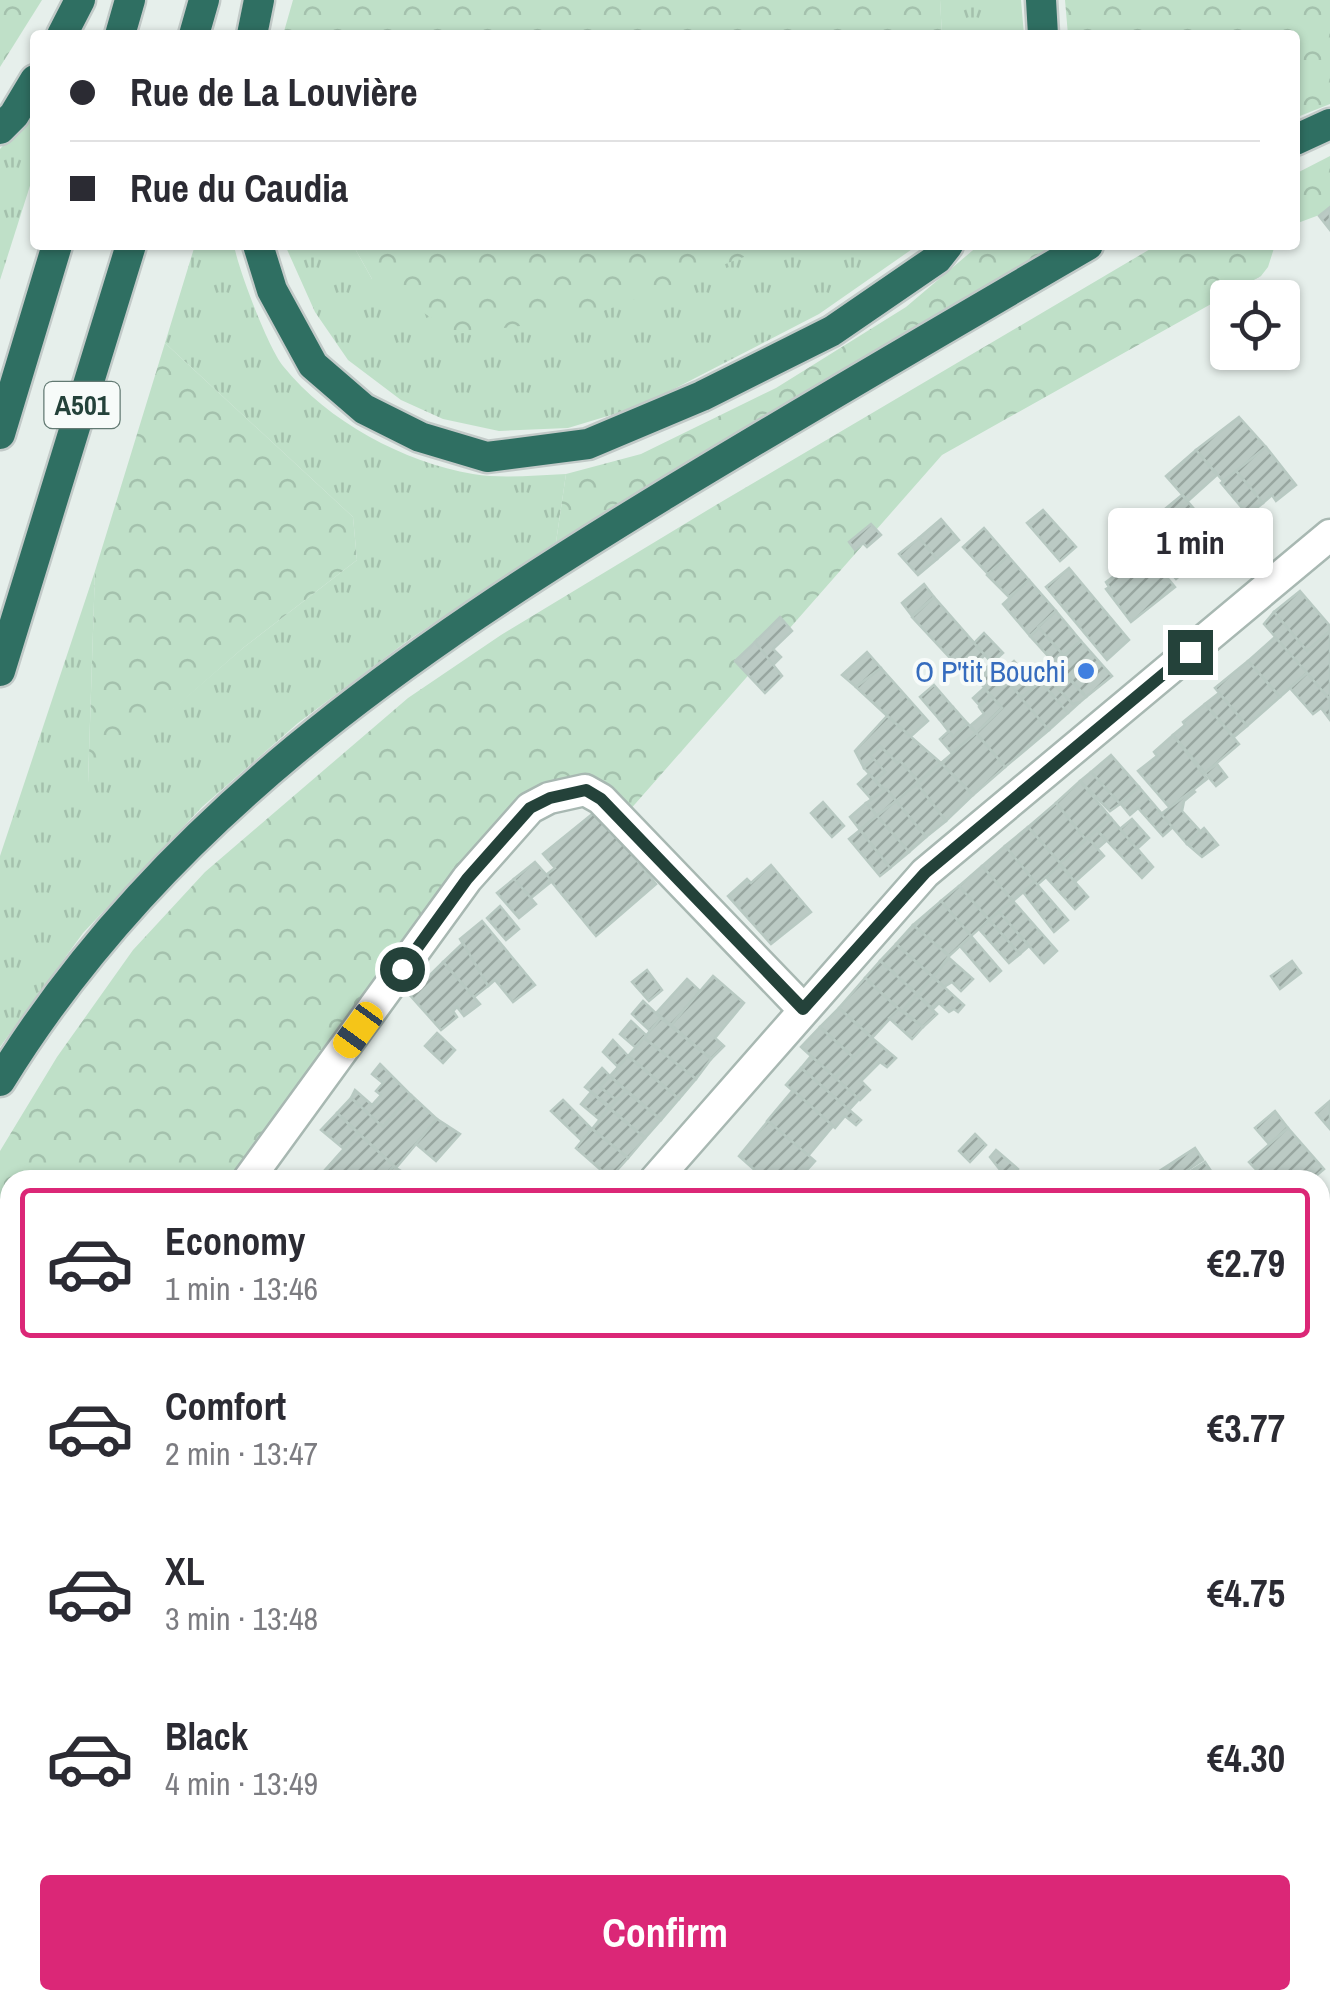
<!DOCTYPE html>
<meta charset="utf-8">
<style>
:root{--surface:#fff;--page:#f2f2f3;--text:#2b2b33;--muted:#7c7c81;--line:#e1e1e2;--accent:#db2777}
body{margin:0;font-family:"Archivo Narrow",sans-serif;background:var(--page);color:var(--text);height:100vh;display:flex;flex-direction:column;font-size:38px;white-space:nowrap}
*{box-sizing:border-box;margin:0}
p{font-size:32px;color:var(--muted)}
.icon{flex:none;width:55px;height:55px;fill:none;stroke:currentColor;stroke-width:2;stroke-linecap:round;stroke-linejoin:round}
.map{position:relative;flex:1;overflow:hidden}
.sheet{position:absolute;left:0px;top:1170px;width:1330px;height:840px;display:flex;flex-direction:column;background:var(--surface);border-radius:30px 30px 0 0;box-shadow:0 2px 8px #0004}
.sheet>*{flex:none}
.banner{position:absolute;left:30px;top:30px;width:1270px;height:220px;border-radius:10px;box-shadow:0 2px 8px #0004;display:grid;align-content:center;height:220px;padding:0 40px;background:var(--surface)}
.tools{position:absolute;left:1210px;top:280px;display:grid;gap:20px}
.tools a{display:grid;place-items:center;width:90px;height:90px;border-radius:10px;background:var(--surface);box-shadow:0 2px 8px #0004;font-size:50px}
.end{position:absolute;width:45px;height:45px;margin:-22px;border:12px solid #24423a;background:#fff;box-shadow:0 0 0 5px #fff}
.from{border-radius:50%}
.bubble{position:absolute;height:70px;border-radius:10px;background:var(--surface);box-shadow:0 2px 8px #0004;font-size:32px;font-weight:700;line-height:70px;text-align:center}
.car{position:absolute;width:30px;height:60px;margin:-30px -15px;border-radius:12px;box-shadow:0 0 8px 2px #0007;background:linear-gradient(#f5c518 24%,#345 0 40%,#f5c518 0 76%,#345 0 86%,#f5c518 0)}
.banner b{display:flex;align-items:center;gap:35px;height:95px;font-size:38px}
.banner b+b{border-top:2px solid var(--line)}
.banner i{width:25px;height:25px;background:var(--text)}
ul{padding:18px 0 0;list-style:none}
li{display:flex;align-items:center;gap:30px;height:150px;margin:0 20px 15px;padding:0 20px;border:5px solid transparent;border-radius:10px}
li div{flex:1}
li b{display:block;font-size:38px}
li em{font-style:normal;font-weight:700}
li.active{border-color:var(--accent)}
li>.icon{width:90px;height:90px;stroke-width:1.5}
.primary-button{display:flex;gap:20px;margin-top:auto;padding:20px 40px}
.primary-button a{flex:1;height:115px;border-radius:10px;background:var(--accent);color:#fff;font-size:40px;font-weight:700;line-height:115px;text-align:center}
.map>svg:first-child{display:block}
</style>
<div class="map">
<svg width="1330" height="2010" viewBox="0 0 1330 2010">
<defs>
<pattern id="grass-tufts" width="24" height="20" patternUnits="userSpaceOnUse" patternTransform="scale(2.5)"><rect width="24" height="20" fill="#bfe0c8"/><path d="M3 7l-1-3M5 7V3M7 7l1-3M15 17l-1-3M17 17v-4M19 17l1-3" fill="none" stroke="#a4c1ad"/></pattern>
<pattern id="forest-crowns" width="20" height="18" patternUnits="userSpaceOnUse" patternTransform="scale(2.5)"><rect width="20" height="18" fill="#bfe0c8"/><path d="M2 6a3 3 0 1 1 6 0M12 15a3 3 0 1 1 6 0" fill="none" stroke="#a4c1ad"/></pattern>
<pattern id="building-hatch" width="6" height="6" patternUnits="userSpaceOnUse" patternTransform="scale(2.5)"><rect width="6" height="6" fill="#bbcac4"/><path d="M-1 1l2-2M0 6l6-6M5 7l2-2" fill="none" stroke="#98a6a0"/></pattern>
</defs>
<rect width="100%" height="100%" fill="#e6efeb"/>
<path fill="#d4dfda" d="M652,2000H1209L1220,2010H644Z"/>
<g fill="url(#grass-tufts)">
<path d="M940,0H1021L1024,35H942Z"/>
<path d="M35,109V170L0,280V149Z"/>
<path d="M195,245H234C238,269 268,347 283,366C328,422 404,462 473,474C503,479 536,475 566,474L556,542L410,639L298,723L202,807L83,933L0,1047V856L95,571L88,782L243,648L357,560L353,517L165,343Z"/>
<path d="M285,245H353L372,279L775,245H918L819,314L641,406L568,428L499,431L443,419L401,400L348,360L315,312Z"/>
</g>
<g fill="url(#forest-crowns)">
<path d="M0,0H42L0,67Z"/>
<path d="M293,0H940L942,35H283Z"/>
<path d="M1065,0H1330V104L1295,118V35H1068Z"/>
<path d="M1330,156V211L1295,224V174Z"/>
<path d="M353,245H775L585,318L456,334L372,279Z"/>
<path d="M979,245H1060L556,542L566,474L641,454L776,388L906,307Z"/>
<path d="M1157,245H1275L1268,267L1261,276L942,455L621,820L601,799L549,798L248,1180H10V1509L0,1536V1151L57,1057L133,950L205,872L408,698L501,635L716,505Z"/>
<path d="M165,343L353,517L357,560L243,648L88,784L95,571Z"/>
</g>
<path fill="#bfe0c8" d="M1106,2000H1187L1199,2010H1098Z"/>
<g fill="url(#building-hatch)" stroke="#b8c9c2" stroke-width="2.5">
<path d="M1330,207V230L1319,216Z"/>
<path d="M1239,417L1266,447L1224,482L1196,450Z"/>
<path d="M1266,447L1296,485L1276,501L1272,495L1263,503L1236,471Z"/>
<path d="M1196,450L1217,475L1188,501L1166,476Z"/>
<path d="M1236,471L1263,503L1248,515L1221,483Z"/>
<path d="M1182,495L1221,540L1176,579L1151,549L1160,540L1148,523Z"/>
<path d="M1043,510L1076,547L1060,561L1027,523Z"/>
<path d="M941,519L959,540L937,559L919,538Z"/>
<path d="M871,524L881,535L867,547L863,543L855,550L849,542Z"/>
<path d="M984,528L1008,556L988,574L963,547Z"/>
<path d="M919,538L937,559L918,575L899,554Z"/>
<path d="M1146,552L1175,587L1131,622L1106,589L1109,587L1106,582Z"/>
<path d="M1008,556L1029,580L1009,597L987,575Z"/>
<path d="M1069,568L1129,640L1107,660L1046,587Z"/>
<path d="M1029,580L1056,611L1030,636L1003,604Z"/>
<path d="M924,584L934,597L912,616L902,603Z"/>
<path d="M1300,591L1330,626V631L1307,651L1274,612Z"/>
<path d="M934,597L985,655L964,673L912,617Z"/>
<path d="M1056,611L1081,641L1064,656L1038,627Z"/>
<path d="M1274,612L1307,651L1330,631V700L1264,624Z"/>
<path d="M780,617L792,631L773,649L781,657L772,666L755,642Z"/>
<path d="M1039,628L1064,656L1056,662L1057,666L1030,636Z"/>
<path d="M984,633L1003,653L992,663L974,643Z"/>
<path d="M1275,637L1307,673L1280,697L1248,661Z"/>
<path d="M1081,641L1112,676L1086,697L1056,662Z"/>
<path d="M755,642L782,676L765,693L735,661Z"/>
<path d="M867,652L881,668L856,687L842,675Z"/>
<path d="M1014,661L1030,679L1043,673L1073,704L1080,702L1068,713L1041,682L1021,698L1001,673Z"/>
<path d="M1248,661L1280,697L1247,726L1215,688Z"/>
<path d="M992,663L1049,730L1005,767L976,733L1002,708L975,677Z"/>
<path d="M1057,666L1086,697L1080,702L1073,704L1043,673Z"/>
<path d="M881,668L928,721L910,737L856,687Z"/>
<path d="M1307,673L1330,700V720L1321,708L1313,714L1290,688Z"/>
<path d="M1041,682L1068,713L1049,730L1021,698Z"/>
<path d="M934,685L953,707L939,719L920,697Z"/>
<path d="M984,688L991,696L980,706L973,698Z"/>
<path d="M1219,693L1247,726L1234,737L1205,704Z"/>
<path d="M991,696L1002,708L976,733L970,726L984,714L979,707Z"/>
<path d="M1205,704L1239,744L1205,773L1173,735L1185,725L1183,722Z"/>
<path d="M953,707L968,724L953,737L939,719Z"/>
<path d="M887,716L941,763L919,782L900,761L897,763L880,746L870,755L874,759L864,768L855,751Z"/>
<path d="M968,724L976,733L952,753L940,739L949,731L953,737Z"/>
<path d="M976,733L1005,767L973,795L941,763Z"/>
<path d="M1173,735L1207,779L1170,808L1138,771L1157,756L1154,752Z"/>
<path d="M880,746L897,763L900,761L919,782L896,801L875,780L885,772L870,755Z"/>
<path d="M1111,755L1139,787L1120,804L1091,772Z"/>
<path d="M874,759L885,772L875,780L864,768Z"/>
<path d="M941,763L973,795L946,821L917,784Z"/>
<path d="M1217,764L1227,777L1216,786L1205,773Z"/>
<path d="M1091,772L1120,804L1110,811L1080,781Z"/>
<path d="M869,774L884,791L873,801L858,784Z"/>
<path d="M1080,781L1111,818L1086,840L1056,803Z"/>
<path d="M917,784L946,821L926,837L896,801Z"/>
<path d="M1139,787L1173,827L1163,836L1138,808L1130,815L1120,803Z"/>
<path d="M887,789L896,801L877,816L866,803Z"/>
<path d="M1193,790L1195,792L1184,801L1182,811L1201,832L1187,844L1161,814Z"/>
<path d="M896,801L926,837L909,852L877,816Z"/>
<path d="M823,802L844,826L832,837L811,813Z"/>
<path d="M866,803L877,816L860,830L850,817Z"/>
<path d="M1056,803L1086,840L1060,863L1028,827Z"/>
<path d="M596,811L656,884L596,936L546,875L555,868L543,854Z"/>
<path d="M877,816L909,852L890,868L860,830Z"/>
<path d="M1111,818L1153,867L1142,878L1097,830Z"/>
<path d="M1132,819L1149,838L1137,849L1120,829Z"/>
<path d="M1028,827L1061,864L1037,885L1005,846Z"/>
<path d="M1204,828L1218,845L1202,857L1187,844Z"/>
<path d="M860,830L890,868L880,876L849,839Z"/>
<path d="M1097,830L1106,841L1097,849L1088,838Z"/>
<path d="M1088,838L1104,856L1075,882L1060,863Z"/>
<path d="M1005,846L1035,882L1013,901L982,866Z"/>
<path d="M535,862L552,881L531,898L514,879Z"/>
<path d="M771,865L811,912L771,944L728,896L747,879L751,883Z"/>
<path d="M1060,865L1088,897L1075,909L1046,877Z"/>
<path d="M982,866L1013,901L989,920L959,886Z"/>
<path d="M514,879L536,904L519,918L497,893Z"/>
<path d="M1035,882L1068,920L1054,932L1023,892Z"/>
<path d="M959,886L989,920L971,936L941,901Z"/>
<path d="M941,901L971,936L949,956L913,925Z"/>
<path d="M1013,901L1057,951L1044,963L999,912Z"/>
<path d="M500,906L519,929L506,940L487,918Z"/>
<path d="M999,912L1029,946L1020,954L989,920Z"/>
<path d="M989,920L1020,954L1009,963L979,929Z"/>
<path d="M482,921L535,985L513,1002L495,980L488,986L460,939Z"/>
<path d="M913,925L949,956L933,977L896,944Z"/>
<path d="M971,936L1001,971L990,981L960,946Z"/>
<path d="M463,943L488,986L474,997L443,962Z"/>
<path d="M896,944L933,977L917,994L880,961Z"/>
<path d="M949,958L973,979L961,991L952,982L944,987L933,977Z"/>
<path d="M880,961L917,994L902,1012L865,978Z"/>
<path d="M1292,961L1301,973L1280,989L1271,976Z"/>
<path d="M443,962L480,1004L464,1016L457,1007L453,1011L457,1017L441,1030L407,992L419,976L425,980Z"/>
<path d="M647,970L662,990L649,1001L632,982Z"/>
<path d="M713,976L744,1003L715,1038L724,1046L711,1059L671,1025Z"/>
<path d="M933,977L964,1005L958,1012L954,1009L949,1012L939,1003L933,1009L917,995Z"/>
<path d="M865,978L899,1009L872,1038L839,1008Z"/>
<path d="M687,979L700,991L671,1025L656,1013Z"/>
<path d="M917,995L937,1014L923,1027L903,1011Z"/>
<path d="M643,1001L661,1018L650,1031L632,1014Z"/>
<path d="M839,1008L872,1038L854,1058L820,1027Z"/>
<path d="M899,1009L923,1027L912,1039L889,1018Z"/>
<path d="M661,1018L711,1059L696,1079L644,1038Z"/>
<path d="M631,1021L646,1035L635,1047L620,1034Z"/>
<path d="M820,1027L854,1058L835,1078L801,1047Z"/>
<path d="M437,1033L455,1050L443,1063L425,1046Z"/>
<path d="M644,1038L696,1079L679,1099L628,1056Z"/>
<path d="M872,1038L896,1058L887,1067L880,1062L861,1081L870,1090L860,1100L835,1078Z"/>
<path d="M613,1040L628,1056L618,1067L603,1052Z"/>
<path d="M628,1056L679,1099L661,1120L610,1076Z"/>
<path d="M811,1056L859,1099L849,1110L801,1068Z"/>
<path d="M380,1064L411,1095L383,1127L351,1098L355,1090L372,1105L381,1095L376,1091L383,1083L372,1074Z"/>
<path d="M602,1068L610,1076L600,1087L618,1101L612,1108L585,1087Z"/>
<path d="M801,1068L861,1120L856,1125L845,1116L835,1128L786,1085Z"/>
<path d="M610,1076L626,1091L618,1101L600,1087Z"/>
<path d="M793,1090L833,1126L808,1156L767,1121Z"/>
<path d="M626,1091L661,1120L645,1138L609,1108Z"/>
<path d="M591,1092L609,1108L600,1120L581,1104Z"/>
<path d="M411,1095L437,1119L396,1168L337,1113L351,1098L383,1127Z"/>
<path d="M563,1100L592,1129L582,1141L551,1111Z"/>
<path d="M1330,1101V1129L1316,1113Z"/>
<path d="M609,1108L645,1138L628,1158L592,1129Z"/>
<path d="M1275,1111L1288,1128L1269,1144L1255,1128Z"/>
<path d="M337,1113L358,1133L344,1149L321,1130Z"/>
<path d="M437,1119L460,1134L436,1161L416,1144Z"/>
<path d="M768,1121L815,1161L798,1180H766L739,1156Z"/>
<path d="M1288,1128L1324,1169L1311,1180H1266L1249,1162Z"/>
<path d="M592,1129L628,1158L610,1178L576,1148Z"/>
<path d="M358,1133L394,1166L381,1180H316Z"/>
<path d="M975,1134L986,1145L970,1162L959,1151Z"/>
<path d="M1195,1148L1203,1160L1172,1180H1163L1158,1172Z"/>
<path d="M996,1150L1018,1169L1008,1180L990,1157Z"/>
<path d="M1205,1162L1217,1180H1177Z"/>
<path d="M394,1166L396,1168L411,1177L409,1180H381Z"/>
<path d="M1330,1348V1382L1320,1370V1356Z"/>
<path d="M7,1584L10,1586V1615L0,1607V1593Z"/>
<path d="M1,1620L10,1626V1647L0,1639Z"/>
<path d="M9,1792L10,1793V1855L0,1847V1802Z"/>
<path d="M1330,1974V1997L1328,1999L1320,1991V1984Z"/>
<path d="M93,2000H131L125,2010H90L87,2008Z"/>
<path d="M131,2000H160L154,2010H125Z"/>
<path d="M160,2000H170L187,2010H154Z"/>
<path d="M225,2000H249L244,2007L249,2010H220Z"/>
<path d="M290,2000H339L334,2010H284Z"/>
<path d="M483,2000H508L520,2010H494Z"/>
<path d="M508,2000H526L537,2010H520Z"/>
<path d="M533,2000H555L547,2010H537L530,2004Z"/>
<path d="M555,2000H563L575,2010H547Z"/>
<path d="M563,2000H607L613,2004L608,2010H575Z"/>
<path d="M918,2000H981L987,2006L983,2010H909Z"/>
<path d="M1001,2000H1024L1035,2010H993Z"/>
<path d="M1024,2000H1073L1064,2010H1035Z"/>
</g>
<g fill="none" stroke-linecap="round" stroke-linejoin="round">
<defs>
<g id="minor">
<path d="M248,1180L467,879L530,808L549,798L585,790L601,799L803,1009"/>
<path d="M655,1180L925,873L1330,535"/>
<path d="M0,1537L10,1509"/>
<path d="M0,1954L10,1942"/>
<path d="M0,1995L23,2010"/>
<path d="M644,2010L652,2000"/>
</g>
<g id="motorway">
<path d="M1041,0L1043,35"/>
<path d="M62,35L80,0"/>
<path d="M120,35L130,0"/>
<path d="M194,35L204,0"/>
<path d="M252,35L259,0"/>
<path d="M0,129L14,115L35,80"/>
<path d="M1295,140L1330,124"/>
<path d="M258,245L272,290L313,365L364,409L420,437L487,457L588,444L702,396L832,331L937,259L948,245"/>
<path d="M0,434L57,245"/>
<path d="M0,671L131,245"/>
<path d="M0,1081C160,820 410,650 666,494C806,409 947,327 1088,245"/>
</g>
</defs>
<use href="#minor" stroke="#a8b8b2" stroke-width="35"/>
<use href="#motorway" stroke="#c2cac8" stroke-width="35"/>
<use href="#minor" stroke="#fff" stroke-width="30"/>
<use href="#motorway" stroke="#2f6f62" stroke-width="30"/>
</g>
<g fill="none" stroke-linecap="round" stroke-linejoin="round">
<path stroke="#24423a" stroke-width="12" d="M402,969L467,879L530,808L550,798L586,790L601,799L803,1009L925,873L1190,652"/>
</g>
<circle fill="#3f7fe0" stroke="#f7fbf9" stroke-width="4" cx="1086" cy="671" r="10"/>
<g text-anchor="middle" dominant-baseline="central" stroke-width="8" stroke-linejoin="round" paint-order="stroke">
<rect fill="#f7fbf9" stroke="#637a73" stroke-width="2.5" x="44.5" y="382" width="75" height="46" rx="8"/>
<g font-size="28" font-weight="bold" fill="#24423a">
<text x="82" y="405">A501</text>
</g>
<g font-size="30" fill="#366cbe" stroke="#f7fbf9" text-anchor="end">
<text x="1066" y="671">O P'tit Bouchi</text>
</g>
</g>
</svg>
<div class="tools">
<a><svg class="icon" aria-label="locate" viewBox="0 0 24 24"><circle cx="12" cy="12" r="6"/><path d="M12 2v4M12 18v4M2 12h4M18 12h4"/></svg></a>
</div>
<i class="end from" style="left:402px;top:969px"></i>
<i class="end" style="left:1190px;top:652px"></i>
<div class="bubble" style="left:1108px;top:508px;width:165px">1 min</div>
<i class="car" style="left:358px;top:1030px;rotate:216deg"></i>
<div class="banner">
<b><i class="from"></i>Rue de La Louvière</b>
<b><i></i>Rue du Caudia</b>
</div>
<section class="sheet">
<ul>
<li class="active"><svg class="icon" aria-label="car" viewBox="0 0 24 24"><path d="M5 17H2v-5l4-1 3-4h7l3 4 3 1v5h-3M9 17h6M6 11h13"/><circle cx="7" cy="17" r="2"/><circle cx="17" cy="17" r="2"/></svg><div><b>Economy</b><p>1 min · 13:46</p></div><em>€2.79</em></li>
<li><svg class="icon" aria-label="car" viewBox="0 0 24 24"><path d="M5 17H2v-5l4-1 3-4h7l3 4 3 1v5h-3M9 17h6M6 11h13"/><circle cx="7" cy="17" r="2"/><circle cx="17" cy="17" r="2"/></svg><div><b>Comfort</b><p>2 min · 13:47</p></div><em>€3.77</em></li>
<li><svg class="icon" aria-label="car" viewBox="0 0 24 24"><path d="M5 17H2v-5l4-1 3-4h7l3 4 3 1v5h-3M9 17h6M6 11h13"/><circle cx="7" cy="17" r="2"/><circle cx="17" cy="17" r="2"/></svg><div><b>XL</b><p>3 min · 13:48</p></div><em>€4.75</em></li>
<li><svg class="icon" aria-label="car" viewBox="0 0 24 24"><path d="M5 17H2v-5l4-1 3-4h7l3 4 3 1v5h-3M9 17h6M6 11h13"/><circle cx="7" cy="17" r="2"/><circle cx="17" cy="17" r="2"/></svg><div><b>Black</b><p>4 min · 13:49</p></div><em>€4.30</em></li>
</ul>
<div class="primary-button"><a>Confirm</a></div>
</section>
</div>
